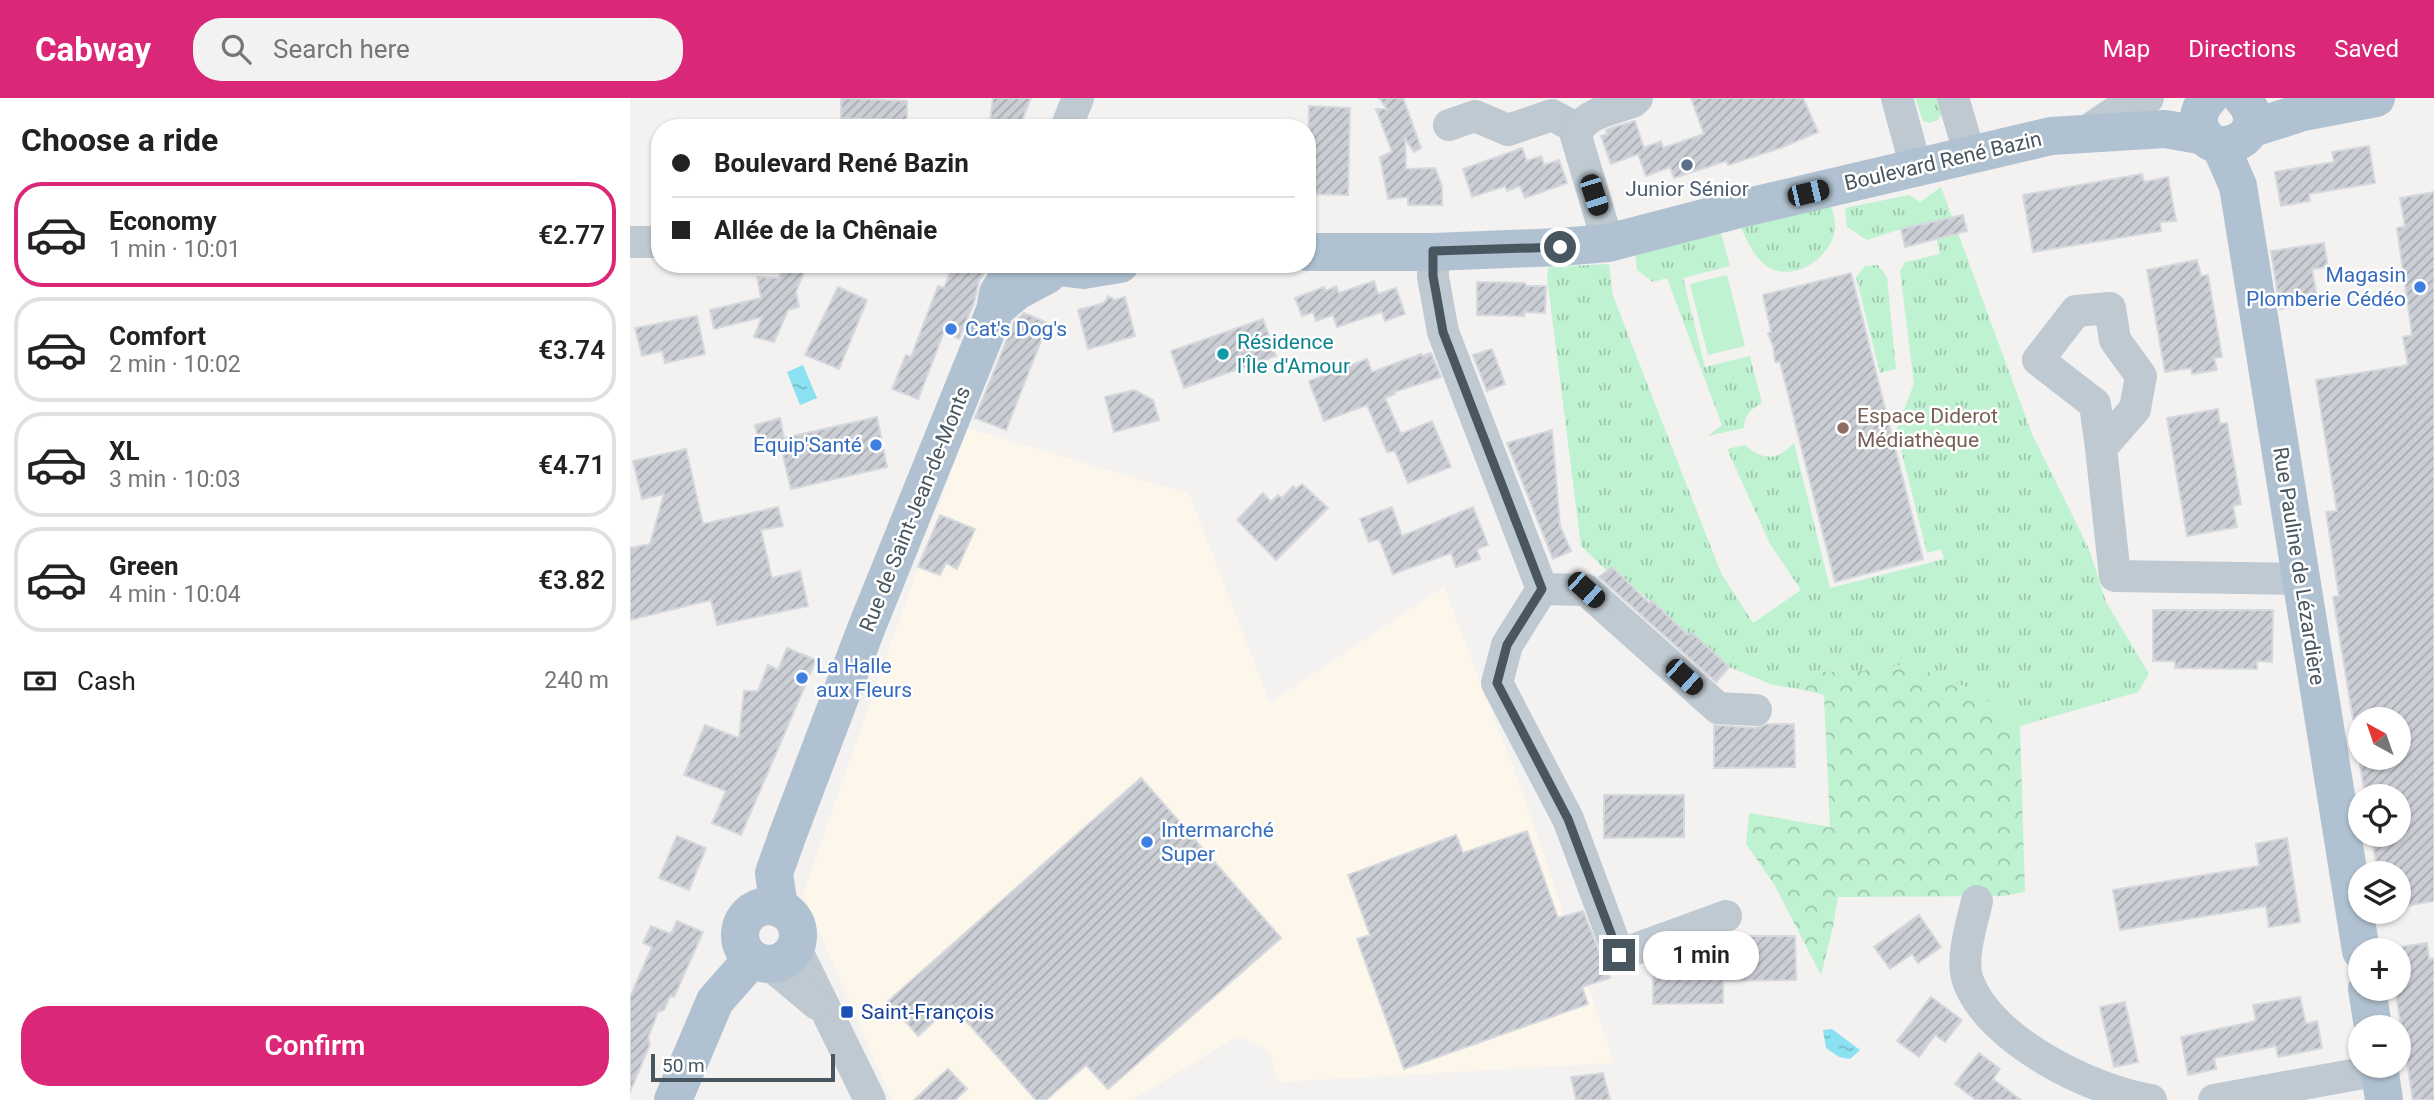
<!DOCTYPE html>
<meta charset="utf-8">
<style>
:root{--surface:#fff;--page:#f2f2f2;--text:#222;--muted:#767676;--line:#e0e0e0;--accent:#db2777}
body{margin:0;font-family:Roboto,sans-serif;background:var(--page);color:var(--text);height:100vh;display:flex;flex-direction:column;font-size:26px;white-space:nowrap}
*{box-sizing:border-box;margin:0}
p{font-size:23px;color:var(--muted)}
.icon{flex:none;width:38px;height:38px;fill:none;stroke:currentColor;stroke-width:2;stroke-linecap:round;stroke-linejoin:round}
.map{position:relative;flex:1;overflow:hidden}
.side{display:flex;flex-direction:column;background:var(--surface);width:630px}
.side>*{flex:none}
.hud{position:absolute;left:21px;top:21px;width:665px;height:154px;border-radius:28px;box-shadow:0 2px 5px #0004;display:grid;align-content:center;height:154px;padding:0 21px;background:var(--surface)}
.needle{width:46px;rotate:320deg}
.fabs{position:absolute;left:1718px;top:609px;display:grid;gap:14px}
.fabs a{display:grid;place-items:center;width:63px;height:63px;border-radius:50%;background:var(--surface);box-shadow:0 2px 5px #0004;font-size:35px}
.scale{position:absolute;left:21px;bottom:18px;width:184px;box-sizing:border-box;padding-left:7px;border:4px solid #485660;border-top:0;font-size:19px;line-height:24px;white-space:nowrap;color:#485660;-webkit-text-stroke:5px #fff;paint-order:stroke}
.end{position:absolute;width:32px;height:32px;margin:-16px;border:9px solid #485660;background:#fff;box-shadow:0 0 0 4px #fff}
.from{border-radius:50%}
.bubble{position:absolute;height:49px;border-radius:24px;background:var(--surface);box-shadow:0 2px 5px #0004;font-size:23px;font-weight:600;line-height:49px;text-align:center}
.car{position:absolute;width:21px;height:42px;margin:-21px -10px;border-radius:9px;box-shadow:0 0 5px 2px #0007;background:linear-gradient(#222 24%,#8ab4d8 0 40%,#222 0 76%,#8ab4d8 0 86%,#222 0)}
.hud b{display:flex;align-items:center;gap:24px;height:66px;font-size:26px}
.hud b+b{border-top:2px solid var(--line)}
.hud i{width:18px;height:18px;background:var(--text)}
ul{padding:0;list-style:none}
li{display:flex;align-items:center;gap:21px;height:105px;margin:0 14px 10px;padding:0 7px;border:4px solid var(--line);border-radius:28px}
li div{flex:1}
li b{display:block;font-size:26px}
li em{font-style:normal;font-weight:600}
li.active{border-color:var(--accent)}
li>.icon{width:63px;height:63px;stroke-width:1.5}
h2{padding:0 21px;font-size:32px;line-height:84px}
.pay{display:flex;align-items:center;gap:18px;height:77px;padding:0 21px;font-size:26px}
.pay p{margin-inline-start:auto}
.cta{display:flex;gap:14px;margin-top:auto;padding:14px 21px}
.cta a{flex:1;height:80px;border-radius:28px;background:var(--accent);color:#fff;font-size:28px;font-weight:600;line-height:80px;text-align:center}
header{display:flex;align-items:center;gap:42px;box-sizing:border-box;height:98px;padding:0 35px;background:var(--accent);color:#fff}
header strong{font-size:33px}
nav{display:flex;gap:38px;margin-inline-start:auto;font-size:24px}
.search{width:490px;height:63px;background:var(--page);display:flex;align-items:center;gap:18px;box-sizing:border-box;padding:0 24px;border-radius:28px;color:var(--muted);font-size:26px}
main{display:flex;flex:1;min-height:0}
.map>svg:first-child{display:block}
</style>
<header>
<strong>Cabway</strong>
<div class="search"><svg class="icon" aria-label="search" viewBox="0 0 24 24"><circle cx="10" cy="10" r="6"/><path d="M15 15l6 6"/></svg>Search here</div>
<nav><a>Map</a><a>Directions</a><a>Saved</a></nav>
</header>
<main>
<section class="side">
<h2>Choose a ride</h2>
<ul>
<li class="active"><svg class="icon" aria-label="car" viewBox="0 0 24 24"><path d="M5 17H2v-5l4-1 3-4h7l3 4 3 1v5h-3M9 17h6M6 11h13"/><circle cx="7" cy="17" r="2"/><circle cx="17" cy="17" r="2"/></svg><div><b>Economy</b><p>1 min · 10:01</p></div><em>€2.77</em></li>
<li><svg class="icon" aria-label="car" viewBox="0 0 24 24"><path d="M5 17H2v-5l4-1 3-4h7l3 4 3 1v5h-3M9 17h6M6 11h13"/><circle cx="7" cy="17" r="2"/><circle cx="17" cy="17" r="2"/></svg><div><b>Comfort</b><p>2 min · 10:02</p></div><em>€3.74</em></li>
<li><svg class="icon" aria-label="car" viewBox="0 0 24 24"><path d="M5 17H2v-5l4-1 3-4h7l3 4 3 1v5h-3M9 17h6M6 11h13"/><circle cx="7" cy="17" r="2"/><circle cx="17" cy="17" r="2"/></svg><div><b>XL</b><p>3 min · 10:03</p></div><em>€4.71</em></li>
<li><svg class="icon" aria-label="car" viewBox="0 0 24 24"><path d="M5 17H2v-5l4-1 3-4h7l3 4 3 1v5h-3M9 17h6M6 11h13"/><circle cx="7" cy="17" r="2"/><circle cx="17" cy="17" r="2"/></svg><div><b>Green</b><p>4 min · 10:04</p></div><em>€3.82</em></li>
</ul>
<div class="pay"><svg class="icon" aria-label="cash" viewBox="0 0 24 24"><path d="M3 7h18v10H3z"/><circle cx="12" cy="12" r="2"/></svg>Cash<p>240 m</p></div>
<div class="cta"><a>Confirm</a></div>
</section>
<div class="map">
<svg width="1804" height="1002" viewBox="0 0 1804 1002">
<defs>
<pattern id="grass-tufts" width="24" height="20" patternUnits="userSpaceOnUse" patternTransform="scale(1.75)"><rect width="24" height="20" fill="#bef2d0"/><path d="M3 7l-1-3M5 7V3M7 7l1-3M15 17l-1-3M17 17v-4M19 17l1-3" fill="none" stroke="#9cc7ac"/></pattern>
<pattern id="forest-crowns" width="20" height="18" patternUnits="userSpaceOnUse" patternTransform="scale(1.75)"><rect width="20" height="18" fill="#bef2d0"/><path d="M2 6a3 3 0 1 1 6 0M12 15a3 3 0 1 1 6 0" fill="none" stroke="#9cc7ac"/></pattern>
<pattern id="water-ripples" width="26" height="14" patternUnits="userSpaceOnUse" patternTransform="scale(1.75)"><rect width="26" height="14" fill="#89e1f2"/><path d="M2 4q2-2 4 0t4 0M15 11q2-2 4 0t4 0" fill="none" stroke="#72b9c7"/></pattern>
<pattern id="building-hatch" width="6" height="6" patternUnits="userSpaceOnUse" patternTransform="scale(1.75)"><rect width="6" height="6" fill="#cbced4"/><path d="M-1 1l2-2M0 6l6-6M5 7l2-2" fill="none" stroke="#a7aaaf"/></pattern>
</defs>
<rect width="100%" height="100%" fill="#f4f1f1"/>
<path fill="#fdf7eb" d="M337,330L559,396L640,605L814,489L890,688L984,965L649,984L638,952L608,938L502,1002H262L173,796Z"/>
<g fill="url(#grass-tufts)">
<path d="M1285,0H1309L1312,15L1308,22L1300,25L1293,23Z"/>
<path d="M1311,89L1402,336L1459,451L1476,504L1519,576L1508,594L1390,628L1343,592L1279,566L1231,573L1179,574L1175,592L1143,587L1099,569L1062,535L1058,537L982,469L977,473L951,448L917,179L919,169L979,166L983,198L1091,475L1123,525L1171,492L1140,446L1097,351L1115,347C1134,363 1147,363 1164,345L1200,490L1314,461L1311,451L1297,455L1266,332L1284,286L1270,173L1275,164L1310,156L1303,126L1299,124L1271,131L1237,142L1217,129L1215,110L1279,97L1290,104Z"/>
<path d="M1201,107C1203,114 1205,122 1205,129C1204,157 1167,184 1140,170C1125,162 1118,145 1111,130Z"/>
<path d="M1091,135L1100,168L1053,180L1075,269L1120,258L1132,305C1121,311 1114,317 1114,330L1078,338L1092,327L1037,180L1023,184L1007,172L1005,156Z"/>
<path d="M1248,167L1257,179L1266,271L1250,275L1226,179L1235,168Z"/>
</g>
<path fill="url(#forest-crowns)" d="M1279,566L1343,592L1390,628L1395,794L1373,798L1208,799L1203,829L1191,877L1144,786L1116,746L1119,715L1200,729L1194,597L1175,592L1179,574L1231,573Z"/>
<path fill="#bef2d0" d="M1097,177L1115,248L1078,257L1060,186Z"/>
<g fill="url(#water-ripples)">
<path d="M173,267L187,300L170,307L157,274Z"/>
<path d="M1202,931L1230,952L1220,961L1209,959L1196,950L1193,932Z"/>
</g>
<g fill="url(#building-hatch)" stroke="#d5d8dd" stroke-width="2">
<path d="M211,0L277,3V22L211,20Z"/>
<path d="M363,0H401L389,30H359Z"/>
<path d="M749,0H773L791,50L784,54L775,40L776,71L805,70L812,88V107H778V99L758,101L750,59L762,54L746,11H757Z"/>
<path d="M1061,0H1173L1188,34L1153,49L1098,67L1096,63L1044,80L1040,69L1016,78L1008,56L981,66L971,38L977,36L976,32L984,29L1005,23L1014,50L1031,43L1033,50L1074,36Z"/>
<path d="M679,8L720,10L718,97L677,96Z"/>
<path d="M1739,48L1745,85L1679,96L1680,103L1651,108L1645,74L1704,64L1702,54Z"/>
<path d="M892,50L897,63L911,58L914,67L929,62L937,85L895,100L890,88L877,93L875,88L842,99L833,71Z"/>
<path d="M1512,76L1514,84L1538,79L1546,123L1530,124L1531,133L1403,154L1393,97Z"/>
<path d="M1804,94V803L1769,809V775H1748L1741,737H1769V698H1735L1729,660H1769V621H1723L1703,499L1709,498L1696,414L1707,413L1686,282L1778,267L1773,239L1782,237L1767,130L1775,128L1770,100Z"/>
<path d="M1333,117L1337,133L1275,149L1271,131Z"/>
<path d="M1694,145L1698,169L1682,171L1688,205L1650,211L1641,153Z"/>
<path d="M1567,162L1571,178L1578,177L1592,259L1584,260L1587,272L1562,276L1561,270L1535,274L1517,172Z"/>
<path d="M323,166H359L349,183L344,205L329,241L314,234L288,301L262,291L276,257L281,259L308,188L314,190Z"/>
<path d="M153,168L175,171L166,194L169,209L158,212L144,244L124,239L132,219L84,231L80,212L131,200L127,179L149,180Z"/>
<path d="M1221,175L1293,461L1205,484L1150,264H1145L1143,248L1138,235L1141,234L1133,197Z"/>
<path d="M744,183L748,196L766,190L775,216L755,223L752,214L707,229L703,217L686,223L683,214L672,218L665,200L694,189L696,193L706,188L709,195Z"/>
<path d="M847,184L895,185L896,188H916L915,215L895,214L894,218L847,217Z"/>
<path d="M208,189L237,202L209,271L175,257Z"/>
<path d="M478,198L485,202L495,199L505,238L458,251L448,212L474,205Z"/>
<path d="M394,215L418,225L376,332L345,320L384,224Z"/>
<path d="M67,218L75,256L35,265L32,253L12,258L5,230Z"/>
<path d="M633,221L646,258L554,290L541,253Z"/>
<path d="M862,251L875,286L857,293L843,257Z"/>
<path d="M801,255L811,279L764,294L765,296L755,300L771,336L802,323L821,369L778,385L765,353L757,354L737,307L694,323L679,283L737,261L742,274L791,256L792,258Z"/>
<path d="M504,292L523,302L529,322L484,334L475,299Z"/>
<path d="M1588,311L1590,326L1597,325L1611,406L1603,408L1607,429L1557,438L1537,320Z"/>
<path d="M247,319L257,369L161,391L149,341L129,346L125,327L150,320L154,340Z"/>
<path d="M922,332L930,428L941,453L923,461L877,345Z"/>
<path d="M56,351L73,426L148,409L153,428L131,432L142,480L170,473L178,508L87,527L81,502L0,522V450L20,446L34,396L12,401L3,363Z"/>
<path d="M672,386L698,410L646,462L607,422L633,395L641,404L648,397L652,400L663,388L666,391Z"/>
<path d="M762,409L772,438L843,409L858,447L847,451L850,461L826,469L821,455L763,476L749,441L739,444L730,421Z"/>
<path d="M310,417L345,431L327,471L316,465L310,477L288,469Z"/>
<path d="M982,469L1019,505L1021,502L1058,537L1061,534L1099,569L1086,584L969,479Z"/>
<path d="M1523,512H1643L1642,564L1627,563V571L1545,570V563H1523Z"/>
<path d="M157,550L186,562L111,737L82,725L96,693L54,677L75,627L109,640L114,593H128L138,567L148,572Z"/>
<path d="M1137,626H1164L1165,669L1084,670V627L1125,630Z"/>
<path d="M511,680L651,840L478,991L456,967L416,1002H406L322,907L288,938L258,903Z"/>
<path d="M974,697H1054V739L974,740Z"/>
<path d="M897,733L928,820L953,813L980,880L952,889L958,906L774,971L727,841L740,837L718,777L826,737L833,755Z"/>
<path d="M47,738L76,750L59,792L29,780Z"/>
<path d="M1657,740L1670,824L1639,829L1636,808L1490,832L1483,792L1629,768L1626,746Z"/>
<path d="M1289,817L1311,849L1288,865L1282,856L1260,871L1244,849Z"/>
<path d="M47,823L73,834L44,899L40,898L34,912L28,914L18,940L20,946L0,994V899L22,849L13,845L21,828L41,836Z"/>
<path d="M1094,838H1165L1166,882L1093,883V905L1023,906V864L1033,861L1094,860Z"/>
<path d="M1797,845L1799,861L1804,860V1002H1783L1765,891H1769V849Z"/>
<path d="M1301,899L1332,922L1315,944L1305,937L1289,959L1267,943Z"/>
<path d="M1670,899L1676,926L1687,923L1692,950L1648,959L1646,948L1584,960L1586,971L1558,977L1551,939L1626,923L1623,907Z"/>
<path d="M1495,904L1508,964L1484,969L1470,909Z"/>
<path d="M1349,955L1370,971L1363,981L1391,1002H1346L1325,986Z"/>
<path d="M318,971L337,991L325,1002H284Z"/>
<path d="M973,975L980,1002H946L941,979Z"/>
</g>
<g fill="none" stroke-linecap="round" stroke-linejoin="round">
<g stroke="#bec9d1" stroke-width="32">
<path d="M1267,0L1286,70"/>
<path d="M1323,0L1340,57"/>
<path d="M819,27L845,18L878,32L922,17L948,31"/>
<path d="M436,30L448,0"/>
<path d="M1454,35L1491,10L1518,0"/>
<path d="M0,144H30"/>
<path d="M978,145L946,38C952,15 983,11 1003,4L1007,0"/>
<path d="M803,154V179L813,234L912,491L877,547L867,585L938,721L989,857L1096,818"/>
<path d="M1471,350L1465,306L1408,262L1446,213L1480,210L1485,242L1511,278L1505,311L1471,350L1485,478L1671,481"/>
<path d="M912,491L956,492L1088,610L1126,612"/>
<path d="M1347,803C1342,825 1330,861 1338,883C1360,943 1462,993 1521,1002"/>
<path d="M165,849L240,1002"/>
<path d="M139,866L187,906"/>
<path d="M1584,1002L1750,972"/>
</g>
<g stroke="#b0c2d1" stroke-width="38">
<path d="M1579,0C1572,7 1568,14 1569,24C1574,69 1649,41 1612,0"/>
<path d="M1620,31L1673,14L1746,0"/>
<path d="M1590,47L1608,88L1731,853"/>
<path d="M677,154H803L930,149L978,145L1105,112L1421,38L1535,31L1575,38"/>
<path d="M436,170L453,172L490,166"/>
<path d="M369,208L387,193L417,177"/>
<circle cx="139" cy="837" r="29"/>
<path d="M149,810L144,775L158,736L236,531L365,212L368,195L387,166"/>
<path d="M1737,891L1743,929"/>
<path d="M1749,968L1754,1002"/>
<path d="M43,1002L85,903L122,861"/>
</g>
</g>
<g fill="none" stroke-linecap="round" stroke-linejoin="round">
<path stroke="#485660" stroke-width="9" d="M930,149L803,153V178L813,234L912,491L877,547L867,585L938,721L989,857"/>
</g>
<circle fill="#5c6f8a" stroke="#fff" stroke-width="2.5" cx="1057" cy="67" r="7"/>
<g fill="#3f7fe0" stroke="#fff" stroke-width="2.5">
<circle cx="1790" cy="189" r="7"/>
<circle cx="321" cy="231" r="7"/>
<circle cx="246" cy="347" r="7"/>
<circle cx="172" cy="580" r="7"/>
<circle cx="517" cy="744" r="7"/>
</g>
<circle fill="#0f9aa8" stroke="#fff" stroke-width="2.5" cx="593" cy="256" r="7"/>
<circle fill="#8d6e63" stroke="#fff" stroke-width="2.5" cx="1213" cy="330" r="7"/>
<rect fill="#1a4fb4" stroke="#fff" stroke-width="2.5" x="210" y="907" width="14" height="14" rx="3.5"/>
<g text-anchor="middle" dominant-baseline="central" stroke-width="5" stroke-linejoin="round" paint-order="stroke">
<g font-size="21" fill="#485660" stroke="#fff">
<text transform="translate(1313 63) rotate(-13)">Boulevard René Bazin</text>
<text transform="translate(285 411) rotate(-68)">Rue de Saint-Jean-de-Monts</text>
<text transform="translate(1669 468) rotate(81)">Rue Pauline de Lézardière</text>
</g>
<g font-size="21" fill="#4e5e75" stroke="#fff">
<text x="1057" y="91">Junior Sénior</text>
</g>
<g font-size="21" fill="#366cbe" stroke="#fff" text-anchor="start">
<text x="1776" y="177" text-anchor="end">Magasin<tspan x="1776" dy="24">Plomberie Cédéo</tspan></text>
<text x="335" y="231">Cat's Dog's</text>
<text x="232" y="347" text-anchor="end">Equip'Santé</text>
<text x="186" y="568">La Halle<tspan x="186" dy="24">aux Fleurs</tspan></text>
<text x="531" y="732">Intermarché<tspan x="531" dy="24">Super</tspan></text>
</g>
<g font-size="21" fill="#0d838f" stroke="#fff" text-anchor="start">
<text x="607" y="244">Résidence<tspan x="607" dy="24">l'Île d'Amour</tspan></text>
</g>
<g font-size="21" fill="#785e54" stroke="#fff" text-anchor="start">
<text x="1227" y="318">Espace Diderot<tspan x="1227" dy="24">Médiathèque</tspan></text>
</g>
<g font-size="21" fill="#164399" stroke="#fff" text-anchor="start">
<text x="231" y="914">Saint-François</text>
</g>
</g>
</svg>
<div class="fabs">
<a><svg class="needle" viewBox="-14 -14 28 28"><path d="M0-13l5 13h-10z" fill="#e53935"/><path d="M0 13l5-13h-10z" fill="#767676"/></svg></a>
<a><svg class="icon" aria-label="locate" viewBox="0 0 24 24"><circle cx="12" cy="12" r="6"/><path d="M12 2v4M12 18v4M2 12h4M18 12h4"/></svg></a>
<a><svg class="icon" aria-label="layers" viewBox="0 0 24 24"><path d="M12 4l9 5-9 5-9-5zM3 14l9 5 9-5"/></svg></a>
<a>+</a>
<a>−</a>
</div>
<div class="scale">50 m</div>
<i class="end from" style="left:930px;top:149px"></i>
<i class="end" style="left:989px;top:857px"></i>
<div class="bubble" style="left:1013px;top:833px;width:116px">1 min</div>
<i class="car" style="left:1178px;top:95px;rotate:77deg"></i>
<i class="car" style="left:964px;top:97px;rotate:162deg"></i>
<i class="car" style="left:956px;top:492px;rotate:132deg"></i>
<i class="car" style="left:1054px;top:579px;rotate:132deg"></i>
<div class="hud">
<b><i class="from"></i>Boulevard René Bazin</b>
<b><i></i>Allée de la Chênaie</b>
</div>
</div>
</main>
